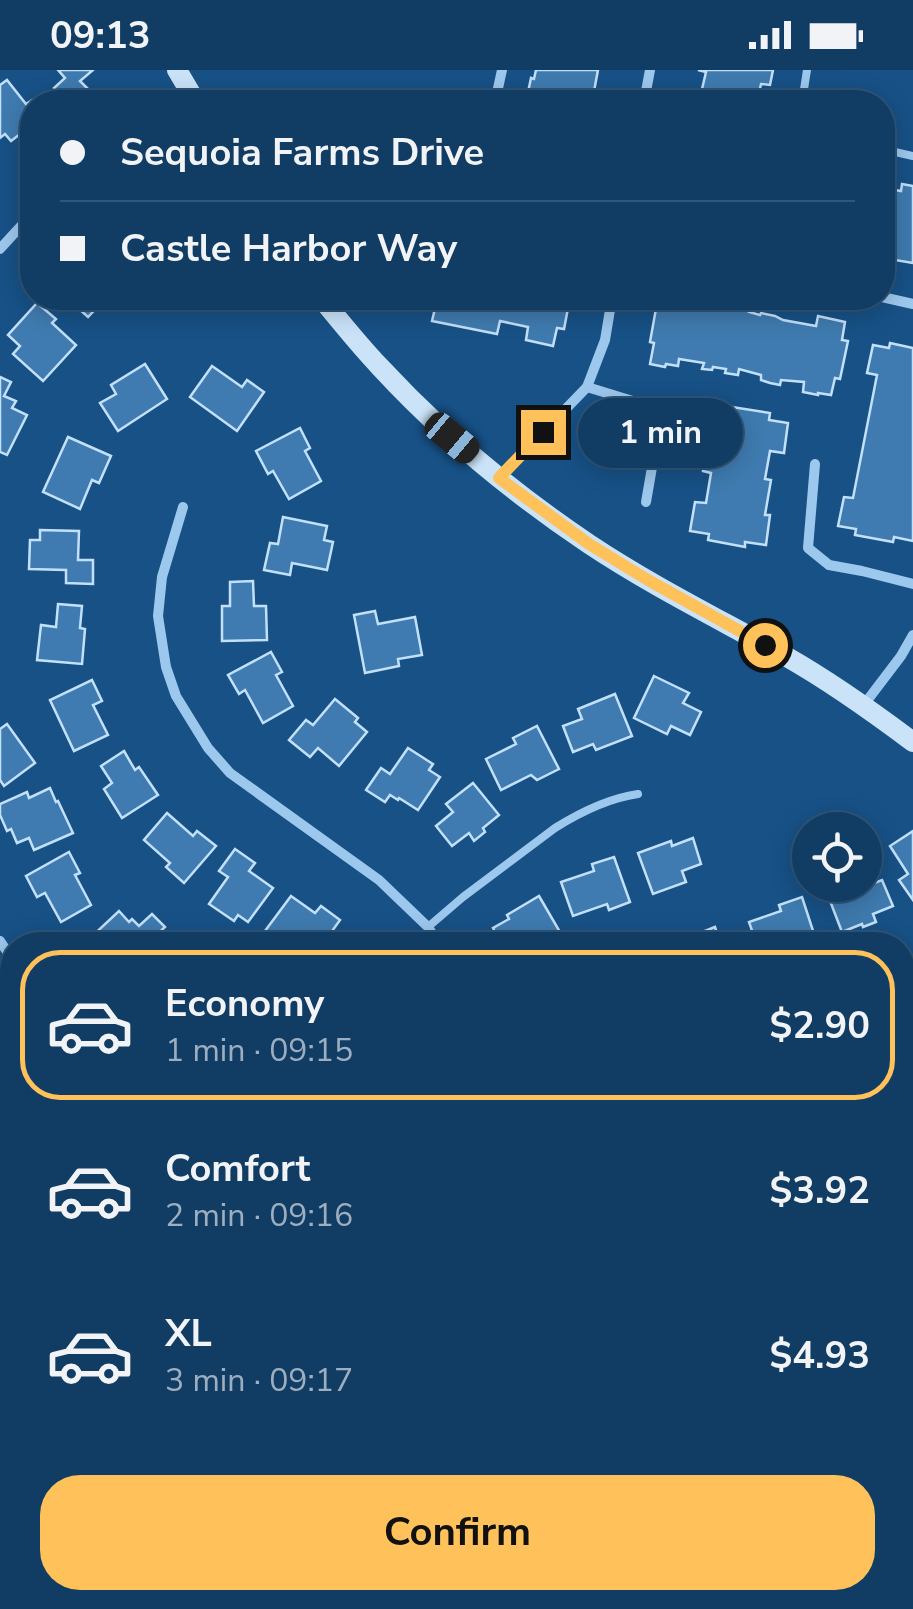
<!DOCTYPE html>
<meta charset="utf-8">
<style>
:root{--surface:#113d64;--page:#1a446a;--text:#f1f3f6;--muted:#9caebf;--line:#305678;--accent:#ffc15a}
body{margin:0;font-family:"Nunito Sans",sans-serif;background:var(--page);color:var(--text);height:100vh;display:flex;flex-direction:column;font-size:38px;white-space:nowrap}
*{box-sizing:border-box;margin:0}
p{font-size:32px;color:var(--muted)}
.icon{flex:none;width:55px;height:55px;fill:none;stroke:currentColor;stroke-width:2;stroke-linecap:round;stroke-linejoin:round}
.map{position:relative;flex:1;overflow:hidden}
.side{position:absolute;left:0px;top:862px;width:915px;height:678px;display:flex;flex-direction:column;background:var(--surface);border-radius:40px 40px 0 0;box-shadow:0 5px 25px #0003,0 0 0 2px var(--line)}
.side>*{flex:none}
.guide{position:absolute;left:20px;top:20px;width:875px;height:220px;border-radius:40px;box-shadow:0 5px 25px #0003,0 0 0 2px var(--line);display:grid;align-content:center;height:220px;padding:0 40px;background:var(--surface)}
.tools{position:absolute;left:792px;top:742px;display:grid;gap:20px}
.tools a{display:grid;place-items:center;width:90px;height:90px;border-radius:50%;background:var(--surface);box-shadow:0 5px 25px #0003,0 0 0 2px var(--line);font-size:50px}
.end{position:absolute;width:45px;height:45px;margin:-22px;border:12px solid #ffc15a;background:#111;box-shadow:0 0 0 5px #111}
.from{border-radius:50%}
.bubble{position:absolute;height:70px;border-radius:35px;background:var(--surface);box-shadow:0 5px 25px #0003,0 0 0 2px var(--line);font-size:32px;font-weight:700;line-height:70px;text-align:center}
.car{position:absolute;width:30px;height:60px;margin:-30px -15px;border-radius:12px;box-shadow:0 0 8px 2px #0007;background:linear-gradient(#222 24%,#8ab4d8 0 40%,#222 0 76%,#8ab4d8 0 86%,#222 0)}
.guide b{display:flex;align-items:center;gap:35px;height:95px;font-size:38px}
.guide b+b{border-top:2px solid var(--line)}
.guide i{width:25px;height:25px;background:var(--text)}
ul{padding:18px 0 0;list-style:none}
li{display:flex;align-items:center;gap:30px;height:150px;margin:0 20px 15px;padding:0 20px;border:5px solid transparent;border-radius:40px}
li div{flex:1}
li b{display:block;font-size:38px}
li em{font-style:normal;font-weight:700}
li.on{border-color:var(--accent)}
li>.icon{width:90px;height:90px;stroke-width:1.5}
.action{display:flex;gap:20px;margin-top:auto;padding:20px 40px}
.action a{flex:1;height:115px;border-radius:40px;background:var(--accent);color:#111;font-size:40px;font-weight:700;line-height:115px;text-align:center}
.status{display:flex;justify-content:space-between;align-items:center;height:70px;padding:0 50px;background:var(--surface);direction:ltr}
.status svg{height:28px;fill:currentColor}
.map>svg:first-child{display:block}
</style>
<div class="status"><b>09:13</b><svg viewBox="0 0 49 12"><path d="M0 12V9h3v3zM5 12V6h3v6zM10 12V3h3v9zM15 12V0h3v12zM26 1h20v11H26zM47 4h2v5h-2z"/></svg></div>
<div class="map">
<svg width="913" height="1539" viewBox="0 0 913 1539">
<rect width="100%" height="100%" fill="#175186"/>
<path fill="#2769a4" d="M913,1283V1539H254L266,1528H902V1306Z"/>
<g fill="#3f7bb0" stroke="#c3e0fa" stroke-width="2.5">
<path d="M58,0H93L80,11L90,21L77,32H67L54,18L65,8Z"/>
<path d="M536,0H598L592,32H526L531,8L534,9Z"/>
<path d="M698,0H773L770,15L761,14L757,32H690L691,31L699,32L706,2Z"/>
<path d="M7,10L26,34L32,30L34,32H32V63L28,66L24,61L11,71L5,64L0,68V15Z"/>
<path d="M902,114L913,116V193L889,189L891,178L882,176V118L901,121Z"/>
<path d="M67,228H106L88,247Z"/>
<path d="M431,228H570L564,259L557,258L553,276L526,270L528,257L500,251L497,264L432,251L436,234L430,232Z"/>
<path d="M664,228H693V230L750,239L749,242L760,245L761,243L775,246L783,250L816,256L818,246L845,252L842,270L848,271L840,309L835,308L831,325L818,323V325L803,322L804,312L781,310L780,315L770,313L761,310V305L739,299L738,305L725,303L726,299L713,297L712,300L702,299L704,293L679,289L678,296L666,294L665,297L650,294L654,273L650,272L657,233L663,235Z"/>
<path d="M37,233L56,249L52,253L76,275L43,311L13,284L20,276L8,265Z"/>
<path d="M890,273L913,278V471L894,467L893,472L855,465L856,459L838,456L844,427L853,428L877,305L867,303L873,275L889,278Z"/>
<path d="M145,294L167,329L118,361L100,333L116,324L111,315Z"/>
<path d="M212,296L242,317L247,310L264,322L237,361L190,327Z"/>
<path d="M0,307L11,312L4,326L16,331L12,338L27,345L7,385L0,382Z"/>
<path d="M732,337L770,343L769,350L788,353L784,383L770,381L765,409L771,410L765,445H770L766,475L745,472V477L708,470L709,464L690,461L695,432L706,433L711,403L703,401L713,338L731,341Z"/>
<path d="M300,358L310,378L305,381L321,411L289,429L273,401L268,404L256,381Z"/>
<path d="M68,367L111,386L99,413L92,410L80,439L43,422Z"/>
<path d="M283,447L327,456L324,470L333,472L327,500L292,493L290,505L264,500L270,473L278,474Z"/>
<path d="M40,460L79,461L78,490H93V514L66,513V500L29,499L30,470H40Z"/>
<path d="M253,511L254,536H266L267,570L222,571V536H230V512Z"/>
<path d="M58,534L82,536L80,558L85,559L82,594L37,590L41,555L56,557Z"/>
<path d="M375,541L378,554L415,547L422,585L398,589L399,596L365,603L354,545Z"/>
<path d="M271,582L282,602L276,605L293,636L263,653L245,620L239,624L228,605Z"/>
<path d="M654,606L689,623L683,633L701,642L690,665L671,656L667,664L634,648Z"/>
<path d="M92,610L102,631L93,635L108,665L74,681L50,630Z"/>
<path d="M615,624L632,666L596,680L593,674L573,682L563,656L582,649L578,639Z"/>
<path d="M335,629L358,648L355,652L367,662L339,696L318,678L310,687L289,670L306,650L313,655Z"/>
<path d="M7,654L35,693L4,716L0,710V659Z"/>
<path d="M537,656L559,699L537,710L531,705L501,720L486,689L516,674L513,668Z"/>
<path d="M408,678L433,694L429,700L440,707L418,740L399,728L398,730L390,725L385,732L366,720L381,698L390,704Z"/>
<path d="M124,681L135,700L139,697L158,725L122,748L104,719L112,713L101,696Z"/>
<path d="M473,713L499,745L483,758L485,762L474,771L469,763L452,776L436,756L453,742L446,734Z"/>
<path d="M50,718L56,732L58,731L73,763L34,780L29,768L17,773L11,759L7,761L0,745V734L27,722L29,728Z"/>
<path d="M167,743L193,766L197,761L216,776L184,813L166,797L170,793L144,770Z"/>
<path d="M913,761V830L899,810L908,804L890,776Z"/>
<path d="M693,768L701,794L682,801L686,812L653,824L638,783L671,771L672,776Z"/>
<path d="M235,779L255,793L249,801L273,818L248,852L238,845L234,851L209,834L228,807L219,801Z"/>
<path d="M69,782L80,803L75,805L91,835L61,852L45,823L37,827L26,806Z"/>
<path d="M614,787L630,832L609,840L607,834L573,846L561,812L594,801L592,794Z"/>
<path d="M882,810L893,836L873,844L876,852L863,857L862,854L842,862L827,823L847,815H860L861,818Z"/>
<path d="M291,826L315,843L321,836L340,850L325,871L316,864L308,875L273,874L277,869L265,861Z"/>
<path d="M539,826L560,862L538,875H528L525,870L517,875H502L493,858L509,849L507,845Z"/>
<path d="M802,827L817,873L757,875L749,852L781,841L779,835Z"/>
<path d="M119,841L129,852L132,849L139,856L152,844L165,857L146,875H93L88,870Z"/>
<path d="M715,857L721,875H684L682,870Z"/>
<path d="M11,993L12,994V1041L0,1030V1005Z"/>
<path d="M902,1165L910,1181L913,1179V1211L902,1215Z"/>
<path d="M9,1195L12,1197V1239L1,1249L0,1202Z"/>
<path d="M9,1283V1306H3L5,1347H0V1284Z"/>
<path d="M131,1528H171L175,1539H116L133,1532Z"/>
</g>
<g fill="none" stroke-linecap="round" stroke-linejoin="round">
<g stroke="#9dc8ed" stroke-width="8">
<path d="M802,32L807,0"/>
<path d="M882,79L913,86"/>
<path d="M428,857L463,827L555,758C579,743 610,728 638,724"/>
<path d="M902,1010L913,1035"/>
</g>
<g stroke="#9dc8ed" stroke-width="10">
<path d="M495,32L502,0"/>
<path d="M644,32L650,0"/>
<path d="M0,179L32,144"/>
<path d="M882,227L913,234"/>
<path d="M587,317L662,340L646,432"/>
<path d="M815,394L808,478L829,495L862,501L913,514"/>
<path d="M500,407L587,317L605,270L612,228"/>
<path d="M183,437L162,507L158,546L166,597L176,626L208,678L230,703L379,810L428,857L439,875"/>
<path d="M863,636L901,586L913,565"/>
<path d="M0,871L12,889"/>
<path d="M902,906L913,900"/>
<path d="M0,1482H12"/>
</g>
<g stroke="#cae3f9" stroke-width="20">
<path d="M177,0L196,32"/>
<path d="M321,228C340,251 359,275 380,297C442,364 513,423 589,474C652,516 721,550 787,587C831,612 873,642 913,672"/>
</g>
</g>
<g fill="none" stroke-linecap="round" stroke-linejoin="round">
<path stroke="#ffc15a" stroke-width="12" d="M543,362L499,408L589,474L648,510L765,575"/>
</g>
</svg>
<div class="tools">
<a><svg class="icon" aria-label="locate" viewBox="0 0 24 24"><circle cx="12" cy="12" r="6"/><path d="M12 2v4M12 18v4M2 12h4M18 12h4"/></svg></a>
</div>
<i class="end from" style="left:765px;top:575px"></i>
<i class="end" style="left:543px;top:362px"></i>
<div class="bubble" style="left:578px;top:328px;width:165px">1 min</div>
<i class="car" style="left:452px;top:368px;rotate:130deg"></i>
<div class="guide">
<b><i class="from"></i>Sequoia Farms Drive</b>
<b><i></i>Castle Harbor Way</b>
</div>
<section class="side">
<ul>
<li class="on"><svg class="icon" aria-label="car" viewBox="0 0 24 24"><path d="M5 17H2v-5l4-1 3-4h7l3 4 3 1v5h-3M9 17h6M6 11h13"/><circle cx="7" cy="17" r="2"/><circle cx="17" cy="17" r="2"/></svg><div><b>Economy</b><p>1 min · 09:15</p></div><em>$2.90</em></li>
<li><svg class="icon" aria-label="car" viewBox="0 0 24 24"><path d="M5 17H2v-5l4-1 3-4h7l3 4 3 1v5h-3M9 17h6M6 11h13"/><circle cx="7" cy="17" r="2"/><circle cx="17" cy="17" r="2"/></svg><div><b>Comfort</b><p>2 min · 09:16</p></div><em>$3.92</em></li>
<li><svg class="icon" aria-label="car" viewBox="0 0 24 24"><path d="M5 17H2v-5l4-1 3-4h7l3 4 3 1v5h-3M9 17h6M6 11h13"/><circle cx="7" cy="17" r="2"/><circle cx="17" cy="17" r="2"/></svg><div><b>XL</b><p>3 min · 09:17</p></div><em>$4.93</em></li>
</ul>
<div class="action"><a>Confirm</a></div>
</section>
</div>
